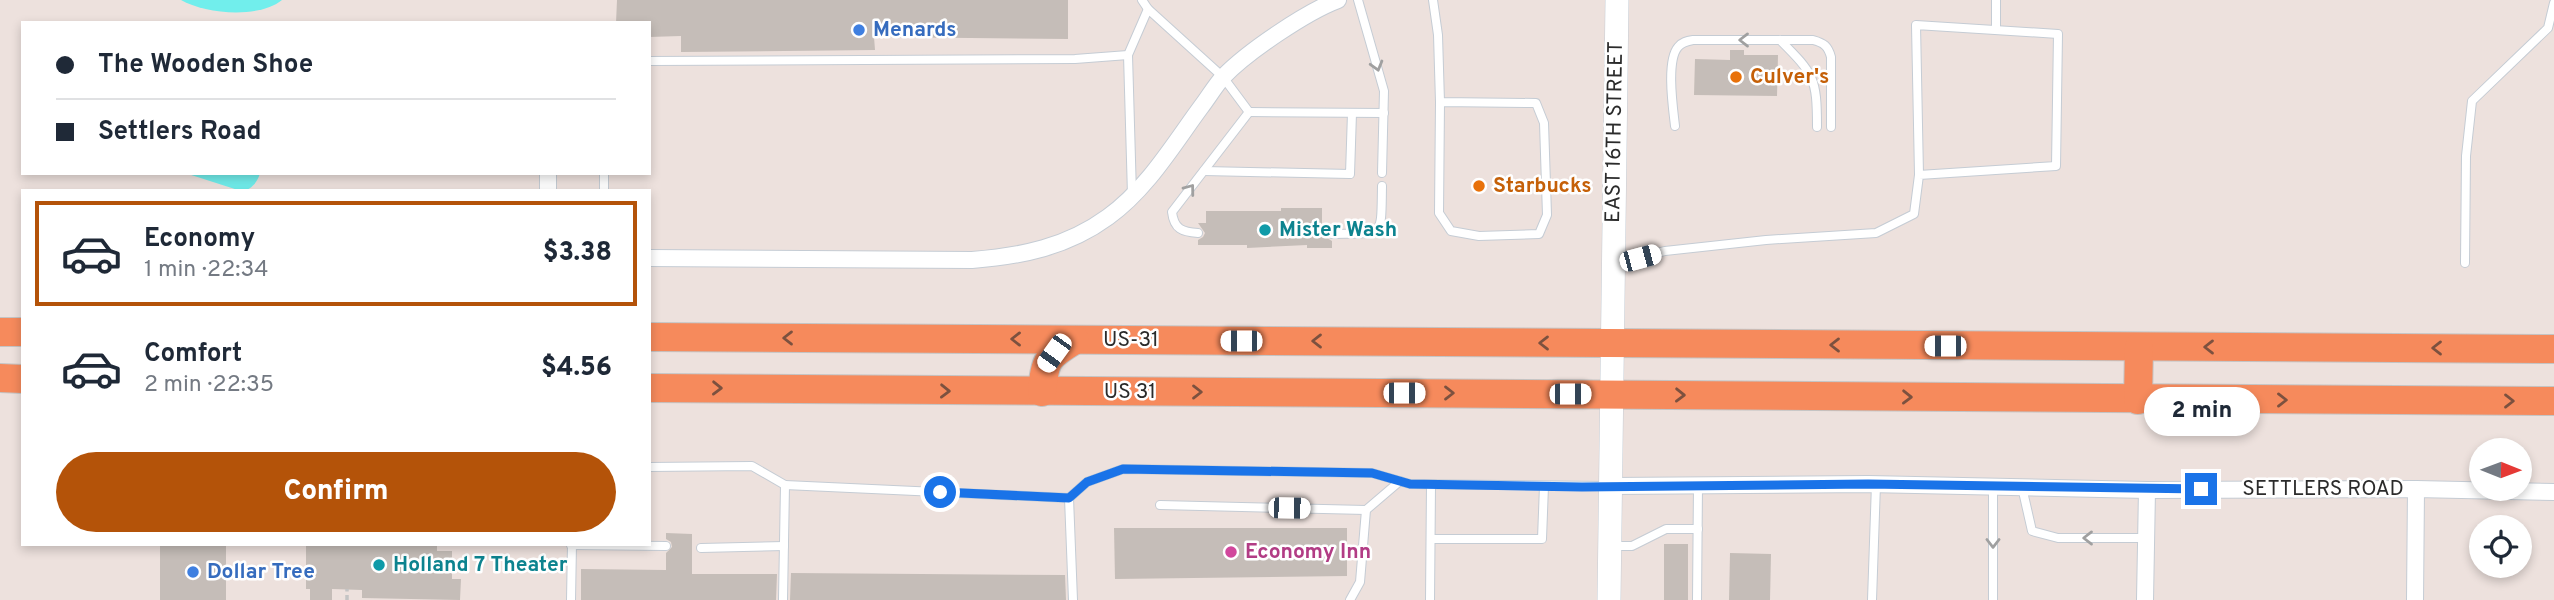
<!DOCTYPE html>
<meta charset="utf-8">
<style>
:root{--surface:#fff;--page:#f6f6f7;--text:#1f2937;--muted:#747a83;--line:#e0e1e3;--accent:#b45309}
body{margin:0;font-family:Overpass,sans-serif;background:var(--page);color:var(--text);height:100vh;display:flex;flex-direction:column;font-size:26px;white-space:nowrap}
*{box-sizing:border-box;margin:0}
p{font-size:23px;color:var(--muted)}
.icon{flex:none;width:38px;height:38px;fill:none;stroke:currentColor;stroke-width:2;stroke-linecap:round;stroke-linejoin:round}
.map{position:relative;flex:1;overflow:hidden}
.side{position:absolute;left:21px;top:189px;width:630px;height:357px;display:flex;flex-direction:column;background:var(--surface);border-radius:0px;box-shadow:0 4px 10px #0003}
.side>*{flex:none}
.top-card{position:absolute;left:21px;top:21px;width:630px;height:154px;border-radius:0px;box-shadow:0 4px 10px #0003;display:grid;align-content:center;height:154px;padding:0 35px;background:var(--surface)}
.needle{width:46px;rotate:91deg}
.tools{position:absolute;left:2469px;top:438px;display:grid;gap:14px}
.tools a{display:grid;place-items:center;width:63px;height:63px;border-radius:50%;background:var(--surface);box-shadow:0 4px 10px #0003;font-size:35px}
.end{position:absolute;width:32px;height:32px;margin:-16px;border:9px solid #1a73e8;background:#fff;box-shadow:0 0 0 4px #fff}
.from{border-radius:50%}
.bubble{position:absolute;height:49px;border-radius:24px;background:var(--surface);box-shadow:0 4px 10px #0003;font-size:23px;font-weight:800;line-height:49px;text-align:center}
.car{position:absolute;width:21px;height:42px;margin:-21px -10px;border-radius:9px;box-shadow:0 0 5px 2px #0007;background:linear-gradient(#fff 24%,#345 0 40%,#fff 0 76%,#345 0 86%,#fff 0)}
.top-card b{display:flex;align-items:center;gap:24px;height:66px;font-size:26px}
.top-card b+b{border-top:2px solid var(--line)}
.top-card i{width:18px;height:18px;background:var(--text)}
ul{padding:12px 0 0;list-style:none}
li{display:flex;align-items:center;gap:21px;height:105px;margin:0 14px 10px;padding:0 21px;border:4px solid transparent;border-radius:0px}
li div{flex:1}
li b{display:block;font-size:26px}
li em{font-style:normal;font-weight:800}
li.current{border-color:var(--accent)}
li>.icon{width:63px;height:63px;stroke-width:1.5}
.primary-button{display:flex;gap:14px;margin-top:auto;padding:14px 35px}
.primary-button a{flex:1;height:80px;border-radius:42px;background:var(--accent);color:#fff;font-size:28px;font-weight:800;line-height:80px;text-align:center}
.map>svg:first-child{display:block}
</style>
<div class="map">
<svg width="2554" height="600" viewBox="0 0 2554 600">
<rect width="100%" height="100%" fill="#ede1dd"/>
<g fill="#71eeec">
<path d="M181,0H282C259,19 205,14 181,0Z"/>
<path d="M185,173H260C258,182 250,191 241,191Z"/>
</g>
<g fill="#c5bdb8">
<path d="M617,0H1068V39L874,37L875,50L681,52V36L649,37V23H616Z"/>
<path d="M1730,50H1744V55H1778L1777,96L1694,95L1695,59L1730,60Z"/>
<path d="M1281,208H1322V227H1332L1326,233L1327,238L1332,241V248H1307V245L1247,248V245H1198V240L1203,237L1205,233L1198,223H1206V211H1281Z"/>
<path d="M1114,528H1347V576L1115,579Z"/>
<path d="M666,533L692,534V574H777L776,600H581V569L666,570V553L672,547L671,542L666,539Z"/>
<rect x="160" y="544" width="66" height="56"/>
<path d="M306,544H437V551H452V579H461L460,600L362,598V590L332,589V600H310V589H306Z"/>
<rect x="1664" y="544" width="24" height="56"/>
<path d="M1730,553L1771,554L1770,600H1729Z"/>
<path d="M791,573L1065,575L1066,600H790Z"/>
</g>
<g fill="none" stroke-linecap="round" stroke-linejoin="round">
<defs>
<g id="service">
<path d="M1142,0L1148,9"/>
<path d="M1358,0L1384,91L1382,173"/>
<path d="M1433,0L1438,35L1440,102L1439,213L1451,231L1479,236L1539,234L1547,215L1544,123L1536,103L1440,102"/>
<path d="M1996,29V0"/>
<path d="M1780,40C1814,74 1817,78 1817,127"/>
<path d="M1128,55L1132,195"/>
<path d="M649,61L1075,59L1128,55L1148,9L1223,77L1249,112"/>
<path d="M1249,112L1384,113"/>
<path d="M1675,126C1673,108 1666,61 1678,47C1682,42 1687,41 1693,40H1813C1824,43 1828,46 1831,57V127"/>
<path d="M1204,171L1350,174L1352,113"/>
<path d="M604,191V173"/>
<path d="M1198,233C1182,232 1174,229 1172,212L1249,112"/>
<path d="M1332,234C1385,233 1381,239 1382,186"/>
<path d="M1615,263L1665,251L1766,240L1876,233L1914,214L1919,175L1916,25L2058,34L2056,166L1919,175"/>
<path d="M2465,263L2466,156L2472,101L2548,28L2554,3"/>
<path d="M649,467L752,466L785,485"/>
<path d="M1993,486V600"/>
<path d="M2022,487L2032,531L2058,538H2145"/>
<path d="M1069,498L1073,600"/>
<path d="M1160,505L1366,510"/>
<path d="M1431,539H1542L1544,486"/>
<path d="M571,545L666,546"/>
<path d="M1610,546H1632L1666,529H1698"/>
<path d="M701,548L784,546"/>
<path d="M571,600L572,544"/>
<path d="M783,600L785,485L1069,498L1087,482L1123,469L1372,473L1410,484L1609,486"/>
<path d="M1350,600L1360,582L1366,510L1400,481"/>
<path d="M1430,600L1431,485"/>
<path d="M1697,600L1698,485"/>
<path d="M1872,600L1876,484"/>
</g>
<g id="minor">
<path d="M548,191V173"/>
<path d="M649,258L972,260C1022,256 1067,247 1108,217C1147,189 1173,145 1201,107C1208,98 1215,86 1223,77C1247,52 1306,12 1338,0"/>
<path d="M1611,486L1868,484L2147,490L2416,489L2554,492"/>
<path d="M2145,600L2147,490"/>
<path d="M2415,600L2416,489"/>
</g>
<path id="secondary" d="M1609,600L1617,0"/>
<g id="trunk">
<path d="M0,332H23"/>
<path d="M649,337L2554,349"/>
<path d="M0,378L23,379"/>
<path d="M649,388L2554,401"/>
<path d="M1042,392C1045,359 1047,357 1075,340"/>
<path d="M2138,400L2139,347"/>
</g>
</defs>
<use href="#service" stroke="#c5ccd4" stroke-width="10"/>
<use href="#minor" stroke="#c5ccd4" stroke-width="18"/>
<use href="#secondary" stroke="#c5ccd4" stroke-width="24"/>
<use href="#trunk" stroke="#c4c4c4" stroke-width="30"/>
<path stroke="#c4c4c4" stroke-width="3.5" stroke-dasharray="5 3.5" stroke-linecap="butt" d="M347,600V589"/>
<use href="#service" stroke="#fff" stroke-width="8"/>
<use href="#minor" stroke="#fff" stroke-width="16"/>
<use href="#secondary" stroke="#fff" stroke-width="23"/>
<use href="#trunk" stroke="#f68a5c" stroke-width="28"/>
</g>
<defs><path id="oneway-chevron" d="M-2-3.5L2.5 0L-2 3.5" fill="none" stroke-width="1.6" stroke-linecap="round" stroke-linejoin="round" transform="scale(1.75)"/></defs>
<g stroke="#a0a0a0">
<use href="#oneway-chevron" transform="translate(1744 40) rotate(180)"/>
<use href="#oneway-chevron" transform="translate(1377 66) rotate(74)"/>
<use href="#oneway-chevron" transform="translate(1190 189) rotate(-53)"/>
<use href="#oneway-chevron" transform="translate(2088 538) rotate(180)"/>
<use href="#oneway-chevron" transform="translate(1993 543) rotate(90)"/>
</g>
<g stroke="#7c513f">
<use href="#oneway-chevron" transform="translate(788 338) rotate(-180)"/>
<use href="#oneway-chevron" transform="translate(1016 339) rotate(-180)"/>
<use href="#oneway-chevron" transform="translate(1317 341) rotate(-180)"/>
<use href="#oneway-chevron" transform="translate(1544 343) rotate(-180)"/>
<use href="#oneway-chevron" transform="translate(1835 345) rotate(-180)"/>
<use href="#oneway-chevron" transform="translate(2209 347) rotate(-180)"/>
<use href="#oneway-chevron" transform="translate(2437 348) rotate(-180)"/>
<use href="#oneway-chevron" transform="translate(717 388) rotate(1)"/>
<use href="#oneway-chevron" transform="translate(945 391) rotate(1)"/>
<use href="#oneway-chevron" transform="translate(1197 392)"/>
<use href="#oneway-chevron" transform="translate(1449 393)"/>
<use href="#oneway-chevron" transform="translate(1680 395) rotate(1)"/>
<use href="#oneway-chevron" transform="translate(1907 397) rotate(1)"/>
<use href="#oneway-chevron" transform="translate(2282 400)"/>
<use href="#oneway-chevron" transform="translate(2509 401)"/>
</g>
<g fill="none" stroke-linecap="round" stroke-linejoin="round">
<path stroke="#1a73e8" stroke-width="9" d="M940,492L1069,498L1087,482L1123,469L1372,473L1410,484L1582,487L1868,484L2201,489"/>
</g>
<g fill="#3f7fe0" stroke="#fff" stroke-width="2.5">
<circle cx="859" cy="30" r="7"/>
<circle cx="193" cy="572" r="7"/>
</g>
<g fill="#e8710a" stroke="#fff" stroke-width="2.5">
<circle cx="1736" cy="77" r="7"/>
<circle cx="1479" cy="186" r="7"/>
</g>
<g fill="#0f9aa8" stroke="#fff" stroke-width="2.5">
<circle cx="1265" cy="230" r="7"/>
<circle cx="379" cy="565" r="7"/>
</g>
<circle fill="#d1479c" stroke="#fff" stroke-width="2.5" cx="1231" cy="552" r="7"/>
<g text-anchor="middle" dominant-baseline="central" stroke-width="5" stroke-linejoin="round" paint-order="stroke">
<g font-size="21" font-weight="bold" fill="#366cbe" stroke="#fff" text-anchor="start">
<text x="873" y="30">Menards</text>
<text x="207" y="572">Dollar Tree</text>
</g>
<g font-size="21" font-weight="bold" fill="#c56008" stroke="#fff" text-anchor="start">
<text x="1750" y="77">Culver's</text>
<text x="1493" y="186">Starbucks</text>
</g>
<g font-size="21" fill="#2b2b2b" stroke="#fff">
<text transform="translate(1615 132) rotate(-89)">EAST 16TH STREET</text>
<text x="1131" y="340">US-31</text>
<text x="1130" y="392">US 31</text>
<text x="2323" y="489">SETTLERS ROAD</text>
</g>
<g font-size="21" font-weight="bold" fill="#0d838f" stroke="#fff" text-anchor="start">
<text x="1279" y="230">Mister Wash</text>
<text x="393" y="565">Holland 7 Theater</text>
</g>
<g font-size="21" font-weight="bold" fill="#b23c85" stroke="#fff" text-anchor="start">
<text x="1245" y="552">Economy Inn</text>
</g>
</g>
</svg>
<div class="tools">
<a><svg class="needle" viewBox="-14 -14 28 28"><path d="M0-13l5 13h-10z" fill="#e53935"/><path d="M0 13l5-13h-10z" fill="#747a83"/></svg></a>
<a><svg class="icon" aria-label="locate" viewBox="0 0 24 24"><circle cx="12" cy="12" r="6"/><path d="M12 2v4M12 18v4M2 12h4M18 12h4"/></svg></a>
</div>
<i class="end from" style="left:940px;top:492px"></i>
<i class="end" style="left:2201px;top:489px"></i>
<div class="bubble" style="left:2144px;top:387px;width:116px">2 min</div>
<i class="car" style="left:1640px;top:258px;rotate:75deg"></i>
<i class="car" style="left:1241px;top:341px;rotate:270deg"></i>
<i class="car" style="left:1945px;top:346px;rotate:270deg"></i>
<i class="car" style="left:1054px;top:353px;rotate:216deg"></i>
<i class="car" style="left:1404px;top:393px;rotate:90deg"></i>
<i class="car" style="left:1570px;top:394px;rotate:90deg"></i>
<i class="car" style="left:1289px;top:508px;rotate:91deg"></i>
<div class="top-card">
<b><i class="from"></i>The Wooden Shoe</b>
<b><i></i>Settlers Road</b>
</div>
<section class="side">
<ul>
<li class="current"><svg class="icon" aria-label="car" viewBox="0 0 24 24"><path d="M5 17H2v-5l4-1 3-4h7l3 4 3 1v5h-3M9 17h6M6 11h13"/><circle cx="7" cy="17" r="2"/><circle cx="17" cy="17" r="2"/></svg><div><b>Economy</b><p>1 min · 22:34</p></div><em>$3.38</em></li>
<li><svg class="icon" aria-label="car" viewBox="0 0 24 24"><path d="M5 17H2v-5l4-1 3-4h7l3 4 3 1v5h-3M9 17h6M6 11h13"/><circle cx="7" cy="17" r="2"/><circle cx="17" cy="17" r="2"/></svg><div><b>Comfort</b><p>2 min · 22:35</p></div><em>$4.56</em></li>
</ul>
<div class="primary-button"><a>Confirm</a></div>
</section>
</div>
